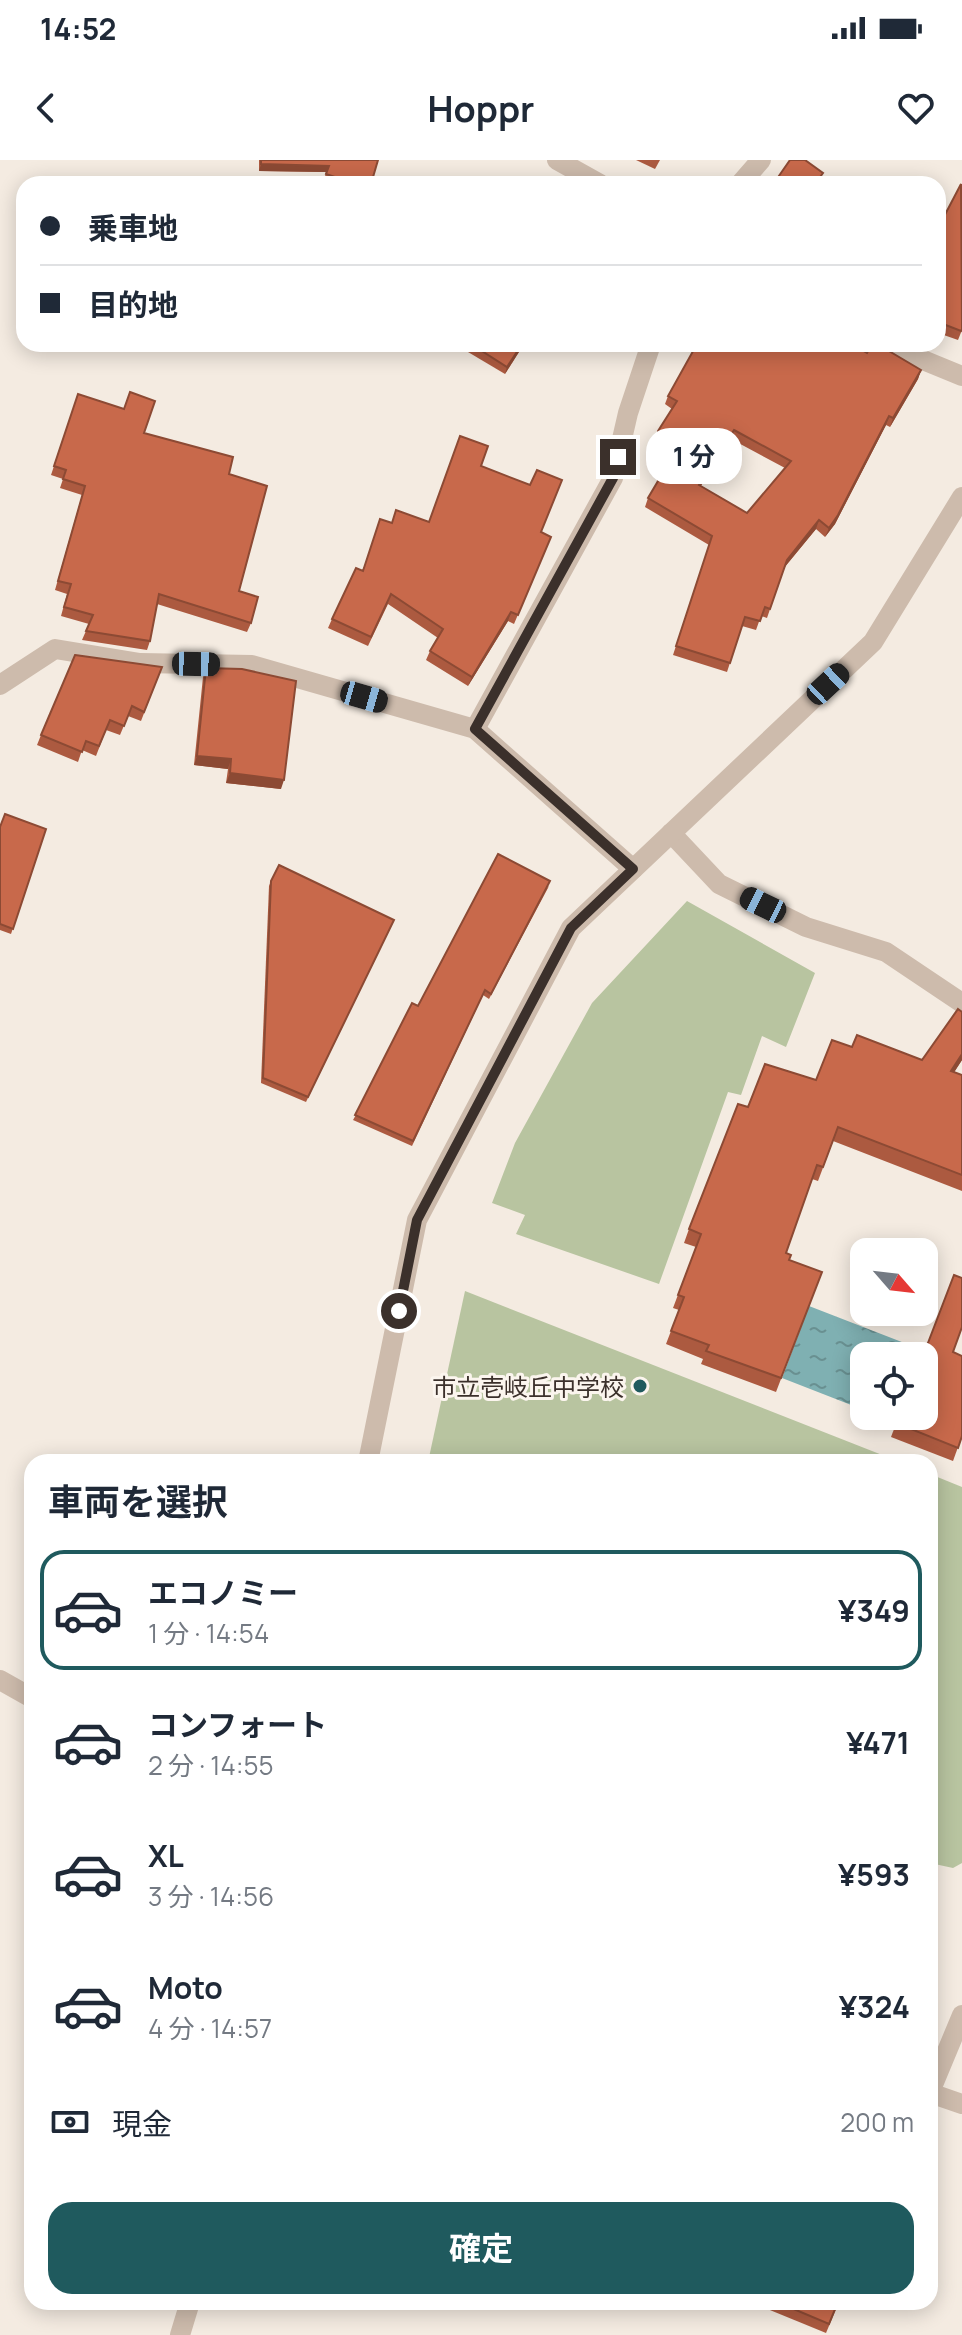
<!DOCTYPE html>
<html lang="ja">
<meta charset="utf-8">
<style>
:root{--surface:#fff;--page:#f6f6f7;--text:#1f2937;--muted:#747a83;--line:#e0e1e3;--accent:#1f5a5e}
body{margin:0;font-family:Manrope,"Noto Sans JP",sans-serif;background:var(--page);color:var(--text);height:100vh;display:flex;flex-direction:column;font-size:30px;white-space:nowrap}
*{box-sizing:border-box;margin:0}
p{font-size:26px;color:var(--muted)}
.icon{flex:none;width:44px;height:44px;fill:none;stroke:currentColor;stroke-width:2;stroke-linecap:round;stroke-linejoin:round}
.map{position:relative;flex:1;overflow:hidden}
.sheet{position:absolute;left:24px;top:1294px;width:914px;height:856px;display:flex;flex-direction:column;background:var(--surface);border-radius:24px;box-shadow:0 4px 20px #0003}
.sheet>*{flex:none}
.top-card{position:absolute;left:16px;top:16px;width:930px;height:176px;border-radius:24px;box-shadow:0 4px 20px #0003;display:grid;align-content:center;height:176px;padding:0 24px;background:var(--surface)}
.needle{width:52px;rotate:118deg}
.tools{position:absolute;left:850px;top:1078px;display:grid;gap:16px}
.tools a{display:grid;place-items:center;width:88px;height:88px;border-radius:16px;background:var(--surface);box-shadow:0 4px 20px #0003;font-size:40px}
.end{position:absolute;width:36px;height:36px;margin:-18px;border:10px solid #3b302b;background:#fff;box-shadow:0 0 0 4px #fff}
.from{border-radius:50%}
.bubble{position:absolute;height:56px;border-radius:24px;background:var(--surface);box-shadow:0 4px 20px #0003;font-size:26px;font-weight:700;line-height:56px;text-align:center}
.car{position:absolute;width:24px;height:48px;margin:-24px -12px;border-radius:10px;box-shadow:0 0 6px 2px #0007;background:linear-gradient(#222 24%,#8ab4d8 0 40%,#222 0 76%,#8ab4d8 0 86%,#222 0)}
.top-card b{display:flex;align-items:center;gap:28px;height:76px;font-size:30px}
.top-card b+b{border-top:2px solid var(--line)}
.top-card i{width:20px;height:20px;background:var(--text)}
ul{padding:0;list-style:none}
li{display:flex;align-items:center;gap:24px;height:120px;margin:0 16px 12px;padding:0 8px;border:4px solid transparent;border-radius:24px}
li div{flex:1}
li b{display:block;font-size:30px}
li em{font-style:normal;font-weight:700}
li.current{border-color:var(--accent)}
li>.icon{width:72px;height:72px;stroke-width:1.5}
h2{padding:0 24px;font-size:36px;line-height:96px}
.pay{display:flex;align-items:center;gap:20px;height:88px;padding:0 24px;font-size:30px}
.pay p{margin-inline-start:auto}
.action{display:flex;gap:16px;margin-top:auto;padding:16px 24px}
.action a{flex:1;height:92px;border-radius:24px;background:var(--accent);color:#fff;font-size:32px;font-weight:700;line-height:92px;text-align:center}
.status{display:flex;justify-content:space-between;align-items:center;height:56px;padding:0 40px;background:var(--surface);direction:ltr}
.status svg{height:22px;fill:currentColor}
header{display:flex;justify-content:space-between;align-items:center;height:104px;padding:0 24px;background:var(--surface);font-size:36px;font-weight:700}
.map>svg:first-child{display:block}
</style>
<div class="status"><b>14:52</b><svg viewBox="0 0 49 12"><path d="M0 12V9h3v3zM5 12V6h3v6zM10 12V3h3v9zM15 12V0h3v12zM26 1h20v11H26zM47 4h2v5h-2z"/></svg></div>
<header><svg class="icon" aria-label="back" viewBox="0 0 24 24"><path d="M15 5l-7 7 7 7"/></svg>Hoppr<svg class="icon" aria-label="heart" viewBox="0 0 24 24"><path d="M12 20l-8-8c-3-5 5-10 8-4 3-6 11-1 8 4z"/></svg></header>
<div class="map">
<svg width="962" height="2175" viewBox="0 0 962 2175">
<defs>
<pattern id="water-ripples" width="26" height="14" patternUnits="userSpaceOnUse" patternTransform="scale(2)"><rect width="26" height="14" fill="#7fb0b2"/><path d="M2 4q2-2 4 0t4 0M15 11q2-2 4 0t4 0" fill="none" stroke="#699091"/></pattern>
</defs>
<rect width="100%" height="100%" fill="#f4ebe1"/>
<g fill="#b8c4a0">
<path d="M687,741L815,813L786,887L762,876L741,935L728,932L659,1124L516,1074L525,1055L492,1043L515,983L592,843Z"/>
<path d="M465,1131L900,1302H428Z"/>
<path d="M930,1314L962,1327V1703L953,1708L930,1703Z"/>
</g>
<path fill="url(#water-ripples)" d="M809,1146L925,1191L923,1196H864V1250L782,1218Z"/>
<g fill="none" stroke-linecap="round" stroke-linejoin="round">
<g stroke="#cdbbac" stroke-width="20">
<path d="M557,0L600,24"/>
<path d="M740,24L761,0"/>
<path d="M884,184L962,216"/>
<path d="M0,525L55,489L140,503L252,505L475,569L633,709"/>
<path d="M475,569L613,318L628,253L651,184"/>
<path d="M671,673L719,724L806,767L886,792L962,843"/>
<path d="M930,1932L962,1855"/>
</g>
<g stroke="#cdbbac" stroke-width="20">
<path d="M368,1302L417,1060L571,768L873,482L962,337"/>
<path d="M0,1520L32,1538"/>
<path d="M930,1933L962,1944"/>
<path d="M180,2175L190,2142"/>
</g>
</g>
<g fill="#ac5a40" fill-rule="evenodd">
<path d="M259,0H378L371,24H332L324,21L326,12L259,11Z"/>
<path d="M636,0H660L655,9Z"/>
<path d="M938,68L962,170L958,180L938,173Z"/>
<path d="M471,184H524L505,214L468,192Z"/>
<path d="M867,193L921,210L918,219L890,267L886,265L835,364L825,377L816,369L784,408L767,458L761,456L756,470L742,466L727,512L673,495L709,385L645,347L648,338L657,322L655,280L658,271L672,249L665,244L668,236ZM731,279L785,308L747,353L701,326Z"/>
<path d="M78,234L144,273L229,314L239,431L251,463L247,472L157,444L150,481L147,490L82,480L89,464L61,456L67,434L55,430L82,335L60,328L63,319L51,315Z"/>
<path d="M481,306L541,373L547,386L514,464L508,461L468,526L426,500L430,491L438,478L388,444L368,486L328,468L332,459L391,363L429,362Z"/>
<path d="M162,507L141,561L128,556L120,575L106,570L96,596L82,590L78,602L37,585L41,575Z"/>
<path d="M206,508L281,629L226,623L228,609L194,605L203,517Z"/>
<path d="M0,667L46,669L11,774L0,770Z"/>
<path d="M271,721L392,764L306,942L261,923L269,726Z"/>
<path d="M549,726L489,839L483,835L412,986L353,960L418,846Z"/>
<path d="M962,852V900L954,912L962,915V1031L833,981L818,1021L812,1019L786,1093L789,1100L822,1112L776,1232L701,1204L703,1199L666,1184L679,1150L673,1148L696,1087L684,1083L689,1069L748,947L816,920L852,887L922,900Z"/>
<path d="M953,1192L962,1276L953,1301L891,1277L899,1256Z"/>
<path d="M768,2142H839L826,2173L765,2148Z"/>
</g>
<g fill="#8c4a34">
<path d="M261,4L329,6L326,12L259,11Z"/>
<path d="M522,184H524L505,214L507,207Z"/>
<path d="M921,210L918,219L890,267L893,258Z"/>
<path d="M889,256L886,265L835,364L825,377L829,368Z"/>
<path d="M734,270L731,279L696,333L699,325Z"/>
<path d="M819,360L816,369L783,409L787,400Z"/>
<path d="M511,452L508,461L468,526L472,517Z"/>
<path d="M197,596L231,599L228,609L194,605Z"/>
<path d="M230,613L284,620L281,629L226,623Z"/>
<path d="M962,894V900L946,925L951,911Z"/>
</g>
<g fill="#c8694b" stroke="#8c4a34" stroke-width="2" fill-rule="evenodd">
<path d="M261,0H378L371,24H355L326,14L329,6L261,4Z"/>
<path d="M790,0H805L823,13L815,24H776L774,23Z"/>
<path d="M961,24L962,169L961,171L938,162V68Z"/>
<path d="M471,184H522L507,207Z"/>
<path d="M697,184H851L867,193L872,184H877L921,210L893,258L889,256L838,355L829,368L819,360L787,400L770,449L765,447L760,461L745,457L730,503L676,486L712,376L648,338L661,316L658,271L677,241L668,236ZM734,270L791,301L747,353L699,325Z"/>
<path d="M130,232L155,241L144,273L233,297L229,314L267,326L239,431L258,437L251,463L159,434L150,481L86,471L93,455L64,447L71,424L58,421L85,326L63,319L66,310L54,306L78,234L124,249Z"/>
<path d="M460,276L488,286L481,306L530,325L537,310L562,320L541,372L551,377L518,455L511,452L472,517L430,491L443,469L391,434L371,477L332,459L356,408L363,411L380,359L392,363L396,350L429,362Z"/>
<path d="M75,495L162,507L144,552L132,546L124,566L110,560L99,586L86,581L82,592L41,575Z"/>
<path d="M206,508L242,509L296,521L284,620L230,613L231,599L197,596Z"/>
<path d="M5,654L46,669L13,769L0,764V667Z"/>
<path d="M498,694L550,721L491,834L485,830L413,981L355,955L412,843L418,846Z"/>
<path d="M279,705L394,760L308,937L263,918L271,721Z"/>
<path d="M958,849L962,852V894L951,911L962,915V1015L838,967L823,1007L817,1005L786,1093L791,1095L789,1100L822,1112L781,1218L706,1191L709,1185L671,1171L684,1137L678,1135L701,1074L689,1069L738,944L748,947L765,904L816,920L832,880L852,887L857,875L922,900Z"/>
<path d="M954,1115L962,1118V1167L953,1192L962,1196V1276L958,1288L896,1263L899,1256H924V1196H923Z"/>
<path d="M777,2142H838L829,2164Z"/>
</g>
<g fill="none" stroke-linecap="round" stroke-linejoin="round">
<path stroke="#3b302b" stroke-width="10" d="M399,1151L417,1060L571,768L633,709L475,569L613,318L618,297"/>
</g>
<circle fill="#1f5a5e" stroke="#fbf5ee" stroke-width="3" cx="640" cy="1226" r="8"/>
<g text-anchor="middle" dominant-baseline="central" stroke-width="6" stroke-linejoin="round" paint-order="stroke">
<g font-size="24" fill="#3b302b" stroke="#fbf5ee" text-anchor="end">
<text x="624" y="1226">市立壱岐丘中学校</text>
</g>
</g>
</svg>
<div class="tools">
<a><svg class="needle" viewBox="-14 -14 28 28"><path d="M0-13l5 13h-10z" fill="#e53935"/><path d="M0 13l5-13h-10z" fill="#747a83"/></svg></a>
<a><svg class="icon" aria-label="locate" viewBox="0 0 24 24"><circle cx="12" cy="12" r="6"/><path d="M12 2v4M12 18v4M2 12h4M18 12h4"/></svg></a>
</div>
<i class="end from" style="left:399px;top:1151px"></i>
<i class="end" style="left:618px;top:297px"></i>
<div class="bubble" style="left:646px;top:268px;width:96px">1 分</div>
<i class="car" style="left:196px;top:504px;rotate:91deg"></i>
<i class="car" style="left:828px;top:524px;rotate:47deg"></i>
<i class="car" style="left:364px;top:537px;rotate:106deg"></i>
<i class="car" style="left:763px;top:745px;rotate:296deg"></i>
<div class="top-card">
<b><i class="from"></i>乗車地</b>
<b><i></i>目的地</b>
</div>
<section class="sheet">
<h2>車両を選択</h2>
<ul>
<li class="current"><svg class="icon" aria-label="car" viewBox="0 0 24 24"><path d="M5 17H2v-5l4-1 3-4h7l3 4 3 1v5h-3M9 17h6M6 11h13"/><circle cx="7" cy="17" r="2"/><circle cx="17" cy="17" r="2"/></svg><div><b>エコノミー</b><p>1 分 · 14:54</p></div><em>¥349</em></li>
<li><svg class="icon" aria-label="car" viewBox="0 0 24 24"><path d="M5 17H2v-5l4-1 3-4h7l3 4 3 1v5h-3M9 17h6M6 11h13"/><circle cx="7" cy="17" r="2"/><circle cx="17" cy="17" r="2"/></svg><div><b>コンフォート</b><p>2 分 · 14:55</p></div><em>¥471</em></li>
<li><svg class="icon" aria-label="car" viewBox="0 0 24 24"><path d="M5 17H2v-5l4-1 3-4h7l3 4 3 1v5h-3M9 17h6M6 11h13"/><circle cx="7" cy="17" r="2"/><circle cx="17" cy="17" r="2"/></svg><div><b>XL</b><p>3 分 · 14:56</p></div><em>¥593</em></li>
<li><svg class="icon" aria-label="car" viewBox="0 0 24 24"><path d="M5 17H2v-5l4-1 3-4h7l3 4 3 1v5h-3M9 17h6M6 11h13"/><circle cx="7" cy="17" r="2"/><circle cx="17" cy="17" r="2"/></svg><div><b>Moto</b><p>4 分 · 14:57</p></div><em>¥324</em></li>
</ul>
<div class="pay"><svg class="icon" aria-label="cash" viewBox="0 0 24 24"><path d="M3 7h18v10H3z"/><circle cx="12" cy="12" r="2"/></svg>現金<p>200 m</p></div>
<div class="action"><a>確定</a></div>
</section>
</div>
